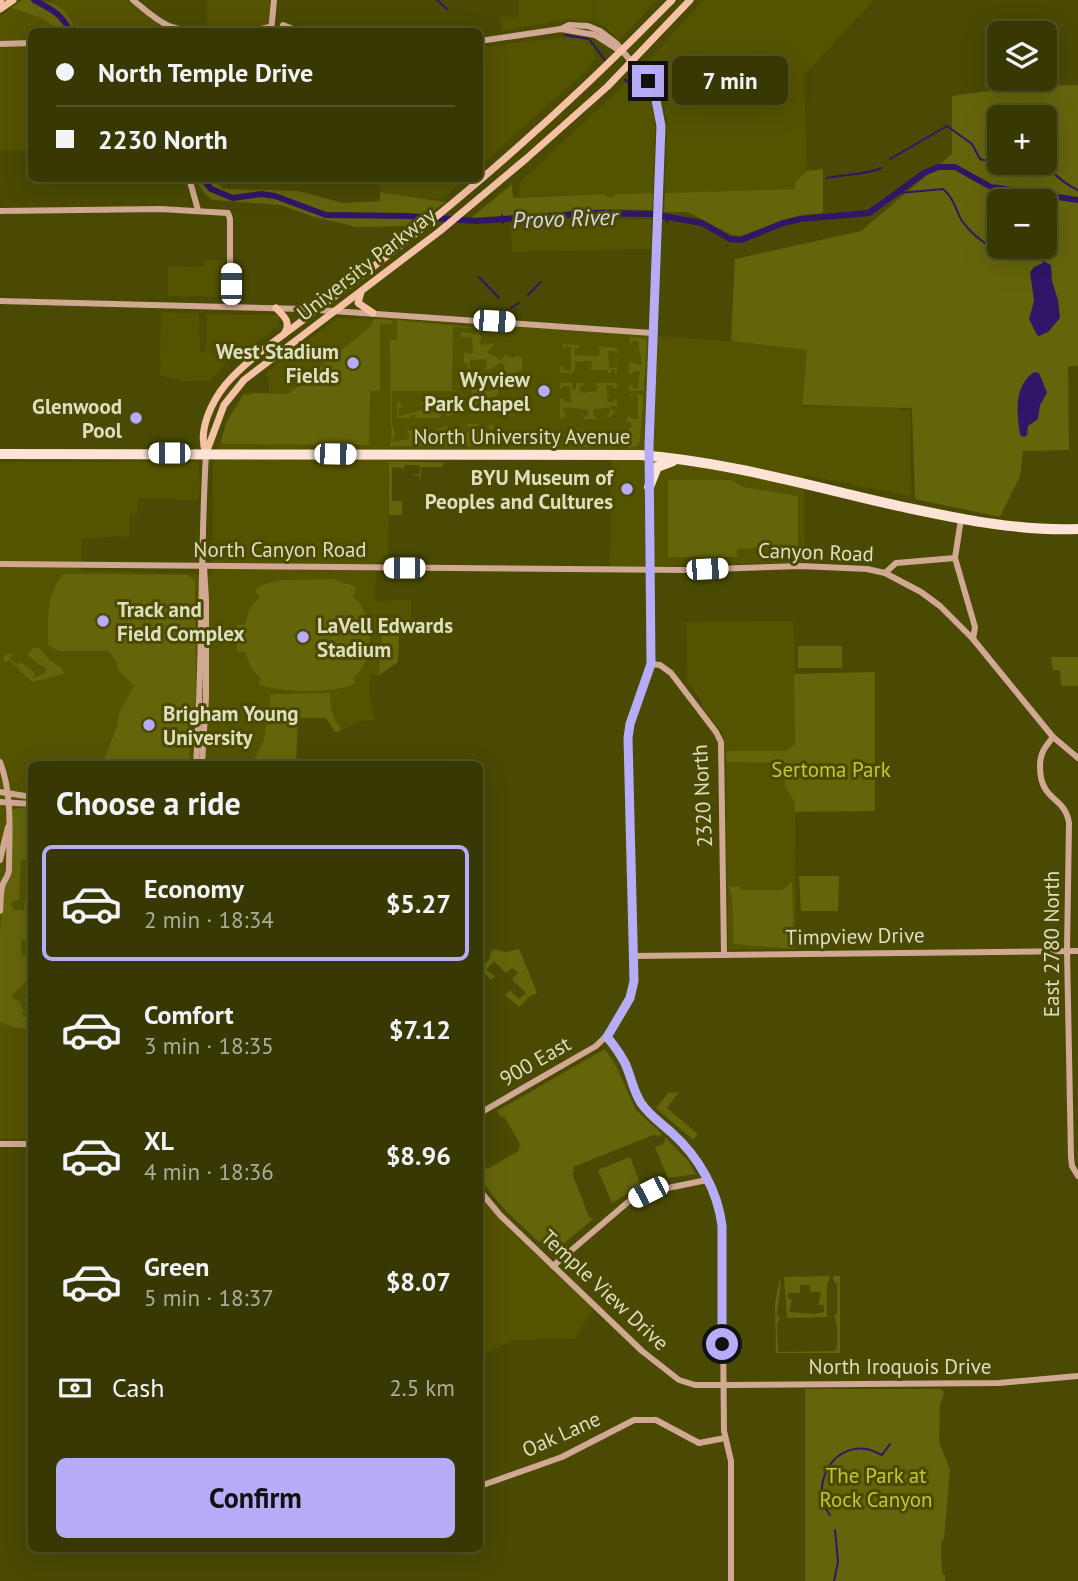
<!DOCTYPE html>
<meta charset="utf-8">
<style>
:root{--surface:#383804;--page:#434313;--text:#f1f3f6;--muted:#abac9a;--line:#525226;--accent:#b6acf8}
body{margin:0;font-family:"PT Sans",sans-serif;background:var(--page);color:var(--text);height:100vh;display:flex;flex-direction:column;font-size:26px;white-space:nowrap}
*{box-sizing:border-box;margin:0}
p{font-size:23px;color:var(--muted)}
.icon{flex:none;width:38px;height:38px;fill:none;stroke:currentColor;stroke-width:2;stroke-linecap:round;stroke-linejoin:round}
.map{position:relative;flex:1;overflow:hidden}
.drawer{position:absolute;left:28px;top:761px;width:455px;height:791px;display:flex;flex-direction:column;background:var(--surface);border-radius:10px;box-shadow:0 7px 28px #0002,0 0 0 2px var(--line)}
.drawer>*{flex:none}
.hud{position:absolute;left:28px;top:28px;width:455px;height:154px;border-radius:10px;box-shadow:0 7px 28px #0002,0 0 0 2px var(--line);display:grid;align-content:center;height:154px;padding:0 28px;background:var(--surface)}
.buttons{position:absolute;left:987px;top:21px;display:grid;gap:14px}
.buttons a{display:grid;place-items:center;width:70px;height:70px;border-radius:10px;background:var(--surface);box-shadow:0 7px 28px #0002,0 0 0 2px var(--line);font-size:35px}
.end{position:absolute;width:32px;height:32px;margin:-16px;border:9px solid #b6acf8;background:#111;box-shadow:0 0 0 4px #111}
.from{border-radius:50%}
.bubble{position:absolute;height:49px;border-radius:10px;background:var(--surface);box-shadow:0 7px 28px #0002,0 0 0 2px var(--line);font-size:23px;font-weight:800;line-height:49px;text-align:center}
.car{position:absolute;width:21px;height:42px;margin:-21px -10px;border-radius:9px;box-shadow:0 0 5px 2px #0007;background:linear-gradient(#fff 24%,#345 0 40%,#fff 0 76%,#345 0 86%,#fff 0)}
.hud b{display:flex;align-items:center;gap:24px;height:66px;font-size:26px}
.hud b+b{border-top:2px solid var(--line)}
.hud i{width:18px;height:18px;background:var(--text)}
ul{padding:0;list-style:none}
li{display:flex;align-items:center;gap:21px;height:116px;margin:0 14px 10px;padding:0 14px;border:4px solid transparent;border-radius:10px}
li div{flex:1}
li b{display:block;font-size:26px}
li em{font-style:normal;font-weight:800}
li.on{border-color:var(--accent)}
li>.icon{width:63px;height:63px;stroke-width:1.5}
h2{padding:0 28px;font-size:32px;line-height:84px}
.pay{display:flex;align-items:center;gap:18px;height:77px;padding:0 28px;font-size:26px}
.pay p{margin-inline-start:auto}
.button{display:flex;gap:14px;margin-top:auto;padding:14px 28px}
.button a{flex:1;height:80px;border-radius:10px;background:var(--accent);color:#111;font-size:28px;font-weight:800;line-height:80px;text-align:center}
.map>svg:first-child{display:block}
</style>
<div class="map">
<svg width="1078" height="1581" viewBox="0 0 1078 1581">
<rect width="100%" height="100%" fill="#4a4a05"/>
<g fill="#535300">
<path d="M48,0H129L157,23L175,31H76L62,8Z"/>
<path d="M207,0H270L271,21L263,26L207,27Z"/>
<path d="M518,0H594V19L592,22L567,19L502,31L500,16L518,18Z"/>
<path d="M595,0H657L621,38H617L604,26L595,22Z"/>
<path d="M704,0H874L804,75L807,171L795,183V189L665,193L667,120L661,96L645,64Z"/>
<path d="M11,9L43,19L59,31L32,32L31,150H0V16Z"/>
<path d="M564,37L588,40L591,46H594L596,60L590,61L592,65L480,166V47Z"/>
<path d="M626,83L643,91L652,103L655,126L653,193L615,194V197H605V194L519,197L520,182Z"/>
<path d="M380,179H465L441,200L380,192Z"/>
<path d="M651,219V249L512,252L510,223Z"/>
<path d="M205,260H225V297L168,296V266L204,267Z"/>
<path d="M161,312L199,313L200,351H236L206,350V314L279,315V326L245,350H238L210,381H184L160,376Z"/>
<path d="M337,318L372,319V324L377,318H383L489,327L503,326L731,341L807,350L802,407L897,405L901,411H910L911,496L804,475L805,562L610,567L612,452L389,449L388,562H376L375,602L411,599V625L410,632H399L398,662L379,675H370V699L375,720L362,721L335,732L326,718H298L296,761L278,760L274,765H32L31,1138L0,1139V462H197L200,471L199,500L138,499V515H130V536L82,539V571L212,574L213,465L227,421L244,393H269V379L265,374Z"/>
<path d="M794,621L796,744L787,751H726L722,732L701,706L703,703L687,681L686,622Z"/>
<path d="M726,762L784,763L785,785L795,803L796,949H728Z"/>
<path d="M480,1186L493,1209L595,1306L575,1339L513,1340L480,1356Z"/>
</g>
<g fill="#64650b" fill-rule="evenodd">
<path d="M22,0C52,0 64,2 76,31H60L43,19L11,8Z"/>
<path d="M1078,85V366H1068L1069,450L1023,451L1020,476L1000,517L915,499L912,408L802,405L807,350L731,341L735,259L861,231L952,154V96L1024,86ZM999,117H1045V163H999ZM999,201H1045V247H999Z"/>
<path d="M823,169V213L800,215L740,236L732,235L688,212H664L665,193L795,189V183L807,171Z"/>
<path d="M195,179H213L223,189L298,191L343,203L380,201V192L446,202L409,226L357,227L314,217L280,205L212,200L205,194Z"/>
<path d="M512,184L513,198L605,194L606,197H614L615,194L653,193L652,210L604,209L471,218Z"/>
<path d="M373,319L393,320L391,327V324H381L380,321V391H370L369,445L223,444L221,441L227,421L244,394L248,395L253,393L288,394L372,325Z"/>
<path d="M397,320L489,329L453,327L452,390L456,391L454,394L453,391H392V425L396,434L393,436V442L409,439V433L405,430L419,431L415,433V440L439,439L440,433L437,432V429L448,426V429L445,430V437L469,432V426L465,424H480L475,426L474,433L490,435L492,430L489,429V425H494L492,446H390L392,430L391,429L390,340H397Z"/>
<path d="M461,332L472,333L475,335L478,333L482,338L479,343L484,346L487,342V346L490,343L495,346L491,347L487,352L501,360L505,355L503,352L513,359L515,356L522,357V370L503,381L495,401L498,402L497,412H489L490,409L493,408L492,402L476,404V409L480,412H473L471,384H465L462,387L461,380L481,381V383L476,384L478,392L494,390L495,384L490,382L493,380V374L496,375V379L502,381L505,365L500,363L491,369H483L487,366L486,359L470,360V369H468V363H464V350L466,354L473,353L472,337H466L464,340V337H460Z"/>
<path d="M630,337L643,338L647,341L640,442L635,447H577V429L586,431L582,433L581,440H605L606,435L603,431H612L611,438L616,443L632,426L629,421L625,422L629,415L632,419H638V395L633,394L630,397L631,393L643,395V390L629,391V384L632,385V388L638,389L640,372L634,371L632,374H629V362L642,365L638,341H632L630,345Z"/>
<path d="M562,344L579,345L578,348H575L574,355L599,356L600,350L597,346L617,348V355L614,351H608L609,368H615L617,364V372L615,373V369H611V373H608V370H588L591,369L592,361L575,362V370L572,373H560V366L564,367V370L571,371V347L566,346L563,349Z"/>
<path d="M560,383H572V389H576V383H584L583,386H580V393L597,391V385L594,383H617V389L613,388V385L606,386L608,402H614V399H617V406H611V410L617,411L607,419V415L610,413V407L593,410L594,416L598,419H583L584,416L587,417L589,410L565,407L563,412L566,414L565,418L560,419V399L563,398L565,402H571L570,386H564L560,389Z"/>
<path d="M397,402L401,403L402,407L398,409L399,416L422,410V404L419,402H432V405H428L427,412L443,413L445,408L442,407V403L455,402V413L447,417L445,413L442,414L440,418H415V415H411V418H397Z"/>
<path d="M389,461L444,463L442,467H421V484L420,476L411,474H420V465H404V474L403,468L392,467V501H402V515H389Z"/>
<path d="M668,480H731L744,487L798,496V547L737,549V557H668Z"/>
<path d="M63,574L188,575L195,581L196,706L189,754L191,765H102L117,726L120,711L134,686L117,669V663L109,651H58L48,645C49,617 45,597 63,574Z"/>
<path d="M337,579V581L355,586L356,590L353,596C375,615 376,659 353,678L356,683C339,694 276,693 258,684L261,679L251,668L245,652H237V625H245L250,608L260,597L255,591C260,584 270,582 278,582L279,580Z"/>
<path d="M382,632H399L398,662L379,675Z"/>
<rect x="798" y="646" width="44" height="22"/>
<path d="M33,648H40L49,660L62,668L64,674L32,682L9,660L5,662L3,659L5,655L13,653L10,658L17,665L21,662L35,673L33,681L35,677L46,673L45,667L41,666L27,655Z"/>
<path d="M1051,657H1078V686H1061L1060,670H1053Z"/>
<path d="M875,672V811L795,812V803L785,786L784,763L726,762V751H787L795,744L794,674Z"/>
<path d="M330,693C330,707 332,719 342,730L335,732L326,718H298L296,761L278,760L274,765H251L264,740L271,694Z"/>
<path d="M16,808L31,809V861L21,859L19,900L11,902V905L16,911L18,909L24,911L27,883L31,882V920L26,928L31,933L28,939L21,940L22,957L29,956L30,959L27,980L11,997L21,1002L22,1010H28V1002H25V998L31,995V1011L23,1012V1017H31V1026L28,1029L15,1028L0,1022V932L12,810Z"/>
<path d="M799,876H839L838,911H801Z"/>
<path d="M792,882L794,949L734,944L732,898L729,887L740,886L741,890H782Z"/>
<path d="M492,949L507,952L518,949L520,951L537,993L529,997L519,1007L505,995L510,990L519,999L526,993L512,979L518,973L512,968L506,973L494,961L486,970L495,976L491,980L480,968L489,960Z"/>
<path d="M605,1049L616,1066L636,1110L662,1134L658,1137L656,1134L573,1167L574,1171L572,1173L589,1217L593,1219L555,1251L550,1252C531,1233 483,1196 480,1170L485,1167L487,1169L519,1151L518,1148L521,1146L504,1116L501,1117L497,1111Z"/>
<path d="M679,1092L667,1108L698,1134L693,1140L656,1108L668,1093Z"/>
<path d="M665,1137L689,1162L696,1174L668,1178L655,1147L664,1144Z"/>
<path d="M630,1157L641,1186L612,1203L598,1170Z"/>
<path d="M830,1276L827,1285V1317L787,1318L784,1277ZM800,1285H810V1292H821L818,1305H824V1312L814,1314L789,1312L792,1299H788V1293H800Z"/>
<path d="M833,1276H840V1353H776L775,1303L780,1277C782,1290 777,1303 777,1317H780L777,1325L778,1352L834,1351L837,1349V1325L834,1315H837V1284L834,1282Z"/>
<path d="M805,1389H941L944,1393L940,1405L939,1442L950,1470L944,1538L941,1542L942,1574L945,1575V1581H805Z"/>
</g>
<g fill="#2f1668">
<path d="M1045,262L1051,265L1052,281L1058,300L1060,318L1048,332L1039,336L1037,335L1029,319L1034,301L1030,272L1034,267Z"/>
<path d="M1034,372L1039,373L1047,393L1040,405L1038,419L1028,426L1027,435L1024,437L1020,435C1017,413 1013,387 1034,372Z"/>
</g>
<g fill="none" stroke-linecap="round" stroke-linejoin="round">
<g stroke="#2f1668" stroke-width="2">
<path d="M437,0L447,9"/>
<path d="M565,35L589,39L605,60"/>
<path d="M625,80L643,89"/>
<path d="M890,159L947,126L972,144L980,159L1010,167L1015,174C1023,173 1046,168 1051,164V170C1059,179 1067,185 1078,190"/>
<path d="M827,178C841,175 870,174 881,168"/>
<path d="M899,193L943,189C954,198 955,209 962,221C970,232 983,243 995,249C1012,258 1032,241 1044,262"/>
<path d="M502,215L503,223"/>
<path d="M667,222V216"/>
<path d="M479,277L499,298"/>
<path d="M528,295L541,282"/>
<path d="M511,308L519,303"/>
<path d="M830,1515C809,1488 831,1443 867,1449C872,1450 877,1453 882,1455L890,1444"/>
<path d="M834,1581L838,1562L835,1530"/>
</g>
<g stroke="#2f1668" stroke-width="6">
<path d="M34,0C49,8 63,14 70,32"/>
<path d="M202,178L211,189L233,198L261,194L275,196L326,215L408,216L476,221L594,213L651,214L702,223L730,239L741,240L783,223L801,219L869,213L924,173L938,167H955L991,187L1078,200"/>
</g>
<g stroke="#d1a892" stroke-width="6">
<path d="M133,0C144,9 155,20 169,26C189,34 251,34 271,26"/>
<path d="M283,25L298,31L313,32"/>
<path d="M271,32L274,0"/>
<path d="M480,41L561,29L595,35L620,51"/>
<path d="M0,44L32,43"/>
<path d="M189,178L198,210"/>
<path d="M0,211L160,209L228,213L230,219V307"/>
<path d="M0,301L304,309L652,333"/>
<path d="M961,519L955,558L975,627L973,639"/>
<path d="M0,564L685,570L801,566L867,569L885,573L921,592L940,606L973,639L1053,737L1078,758"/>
<path d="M885,573L896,563L955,558"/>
<path d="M651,664L660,665L671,673L716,732L721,742L724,955"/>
<path d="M1053,737C1045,747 1040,753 1040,766C1040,803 1065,795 1069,823L1067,951L1071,1157L1072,1166L1078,1176"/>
<path d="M0,762C13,795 9,835 9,869C9,875 5,879 3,884C0,892 1,902 0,911"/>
<path d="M196,765C203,661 200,557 206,453"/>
<path d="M202,765L206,697V600L204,567"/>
<path d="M0,792L32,797"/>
<path d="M0,802L32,804"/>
<path d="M0,860L8,827"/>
<path d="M633,956L1078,951"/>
<path d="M607,1037C614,1045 620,1054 625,1063C631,1076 633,1091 641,1103C649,1115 662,1123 672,1133C698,1156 718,1191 722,1226L724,1431L731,1461V1581"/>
<path d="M480,1113L596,1046C615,1029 628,1006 634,981L628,738L630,724L651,664L649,446L661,119L651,86L617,44L600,31L588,26L569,25L561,29"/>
<path d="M0,1144H32"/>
<path d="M480,1191L500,1215L642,1351L679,1380L695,1385H729L999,1383L1078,1376"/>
<path d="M553,1266L628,1202L648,1192L707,1180"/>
<path d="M480,1486L562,1457L634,1420H656L699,1443L725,1438"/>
</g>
<g stroke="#f6c2a6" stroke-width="7">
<path d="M0,1L1,0"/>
<path d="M0,9L13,0"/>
<path d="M361,292L358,303L373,313"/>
<path d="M276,308C284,316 292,323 284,334"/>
<path d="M206,453L224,405L244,380L440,231L527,158L608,86L690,0"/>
<path d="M206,453C197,431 212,401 226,384C245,362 271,344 295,326C329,301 363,275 396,249C495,171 585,89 672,0"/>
</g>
<g stroke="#fde3d6" stroke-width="10">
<path d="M0,454L640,455C731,462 820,489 908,508C965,520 1020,531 1078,529"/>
<path d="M649,487L657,467L673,461"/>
</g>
</g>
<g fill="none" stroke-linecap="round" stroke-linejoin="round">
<path stroke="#b6acf8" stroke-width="9" d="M648,81L656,100L661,126L649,446L651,664L630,724L628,738L634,981L630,998L607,1037C614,1045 620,1054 625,1063C631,1076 633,1091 641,1103C649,1115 661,1123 672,1133C698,1156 718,1191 722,1226V1344"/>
</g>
<g fill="#b6acf8" stroke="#4a4a05" stroke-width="2.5">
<circle cx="353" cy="363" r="7"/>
<circle cx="544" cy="391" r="7"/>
<circle cx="136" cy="418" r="7"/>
<circle cx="627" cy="489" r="7"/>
<circle cx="103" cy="621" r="7"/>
<circle cx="303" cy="637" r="7"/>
<circle cx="149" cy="725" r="7"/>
</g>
<g text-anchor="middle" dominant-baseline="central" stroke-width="6" stroke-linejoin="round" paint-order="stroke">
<g font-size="21" fill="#dddfbf" stroke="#4a4a05">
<text transform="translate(366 264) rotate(-38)">University Parkway</text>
<text x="522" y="436">North University Avenue</text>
<text x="280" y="549">North Canyon Road</text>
<text transform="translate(816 552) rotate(2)">Canyon Road</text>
<text transform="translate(702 796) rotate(-93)">2320 North</text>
<text transform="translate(855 936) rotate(-1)">Timpview Drive</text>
<text transform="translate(1051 944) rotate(-90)">East 2780 North</text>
<text transform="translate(535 1061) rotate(-30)">900 East</text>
<text transform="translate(605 1290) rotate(43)">Temple View Drive</text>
<text x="900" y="1366">North Iroquois Drive</text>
<text transform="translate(561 1434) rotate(-24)">Oak Lane</text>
</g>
<g font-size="21" font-weight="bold" fill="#dddfbf" stroke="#4a4a05" text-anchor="end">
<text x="339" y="351">West Stadium<tspan x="339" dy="24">Fields</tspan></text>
<text x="530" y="379">Wyview<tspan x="530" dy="24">Park Chapel</tspan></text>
<text x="122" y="406">Glenwood<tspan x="122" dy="24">Pool</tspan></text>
<text x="613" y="477">BYU Museum of<tspan x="613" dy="24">Peoples and Cultures</tspan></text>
<text x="117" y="609" text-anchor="start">Track and<tspan x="117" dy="24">Field Complex</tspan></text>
<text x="317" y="625" text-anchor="start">LaVell Edwards<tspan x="317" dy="24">Stadium</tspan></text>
<text x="163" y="713" text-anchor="start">Brigham Young<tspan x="163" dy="24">University</tspan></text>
</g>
<g font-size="21" fill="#c5c630" stroke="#4a4a05">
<text x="831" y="769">Sertoma Park</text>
<text x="876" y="1475">The Park at<tspan x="876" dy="24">Rock Canyon</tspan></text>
</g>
<g font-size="23" font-style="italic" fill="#d8d6ed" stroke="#4a4a05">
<text transform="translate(565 218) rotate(-2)">Provo River</text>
</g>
</g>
</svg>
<div class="buttons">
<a><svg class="icon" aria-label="layers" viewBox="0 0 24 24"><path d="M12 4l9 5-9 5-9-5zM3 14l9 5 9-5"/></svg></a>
<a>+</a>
<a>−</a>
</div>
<i class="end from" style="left:722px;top:1344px"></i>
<i class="end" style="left:648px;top:81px"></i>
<div class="bubble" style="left:672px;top:56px;width:116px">7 min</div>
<i class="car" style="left:231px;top:284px;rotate:0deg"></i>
<i class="car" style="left:494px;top:321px;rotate:94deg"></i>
<i class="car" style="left:169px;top:453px;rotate:270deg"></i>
<i class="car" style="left:335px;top:454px;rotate:91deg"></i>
<i class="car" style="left:404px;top:568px;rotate:270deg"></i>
<i class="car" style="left:707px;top:569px;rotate:87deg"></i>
<i class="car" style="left:648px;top:1192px;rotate:243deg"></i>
<div class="hud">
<b><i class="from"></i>North Temple Drive</b>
<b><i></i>2230 North</b>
</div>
<section class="drawer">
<h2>Choose a ride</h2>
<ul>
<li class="on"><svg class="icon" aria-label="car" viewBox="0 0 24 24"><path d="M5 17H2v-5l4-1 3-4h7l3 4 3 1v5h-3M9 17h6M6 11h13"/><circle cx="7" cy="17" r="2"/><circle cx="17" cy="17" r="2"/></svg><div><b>Economy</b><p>2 min · 18:34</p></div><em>$5.27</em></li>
<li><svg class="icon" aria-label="car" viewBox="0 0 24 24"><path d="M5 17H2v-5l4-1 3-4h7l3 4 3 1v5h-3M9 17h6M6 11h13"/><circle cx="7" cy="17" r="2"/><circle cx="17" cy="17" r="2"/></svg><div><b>Comfort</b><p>3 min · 18:35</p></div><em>$7.12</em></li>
<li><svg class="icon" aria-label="car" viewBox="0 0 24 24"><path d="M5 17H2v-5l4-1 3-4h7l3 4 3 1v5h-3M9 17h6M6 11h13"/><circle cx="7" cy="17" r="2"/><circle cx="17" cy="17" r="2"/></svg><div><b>XL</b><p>4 min · 18:36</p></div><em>$8.96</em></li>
<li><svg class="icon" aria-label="car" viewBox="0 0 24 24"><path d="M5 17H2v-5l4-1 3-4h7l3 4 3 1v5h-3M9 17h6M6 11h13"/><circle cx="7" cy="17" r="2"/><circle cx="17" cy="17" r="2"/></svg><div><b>Green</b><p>5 min · 18:37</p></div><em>$8.07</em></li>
</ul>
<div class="pay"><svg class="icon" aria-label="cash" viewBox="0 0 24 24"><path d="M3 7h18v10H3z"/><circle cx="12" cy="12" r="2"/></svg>Cash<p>2.5 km</p></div>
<div class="button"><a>Confirm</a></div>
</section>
</div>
